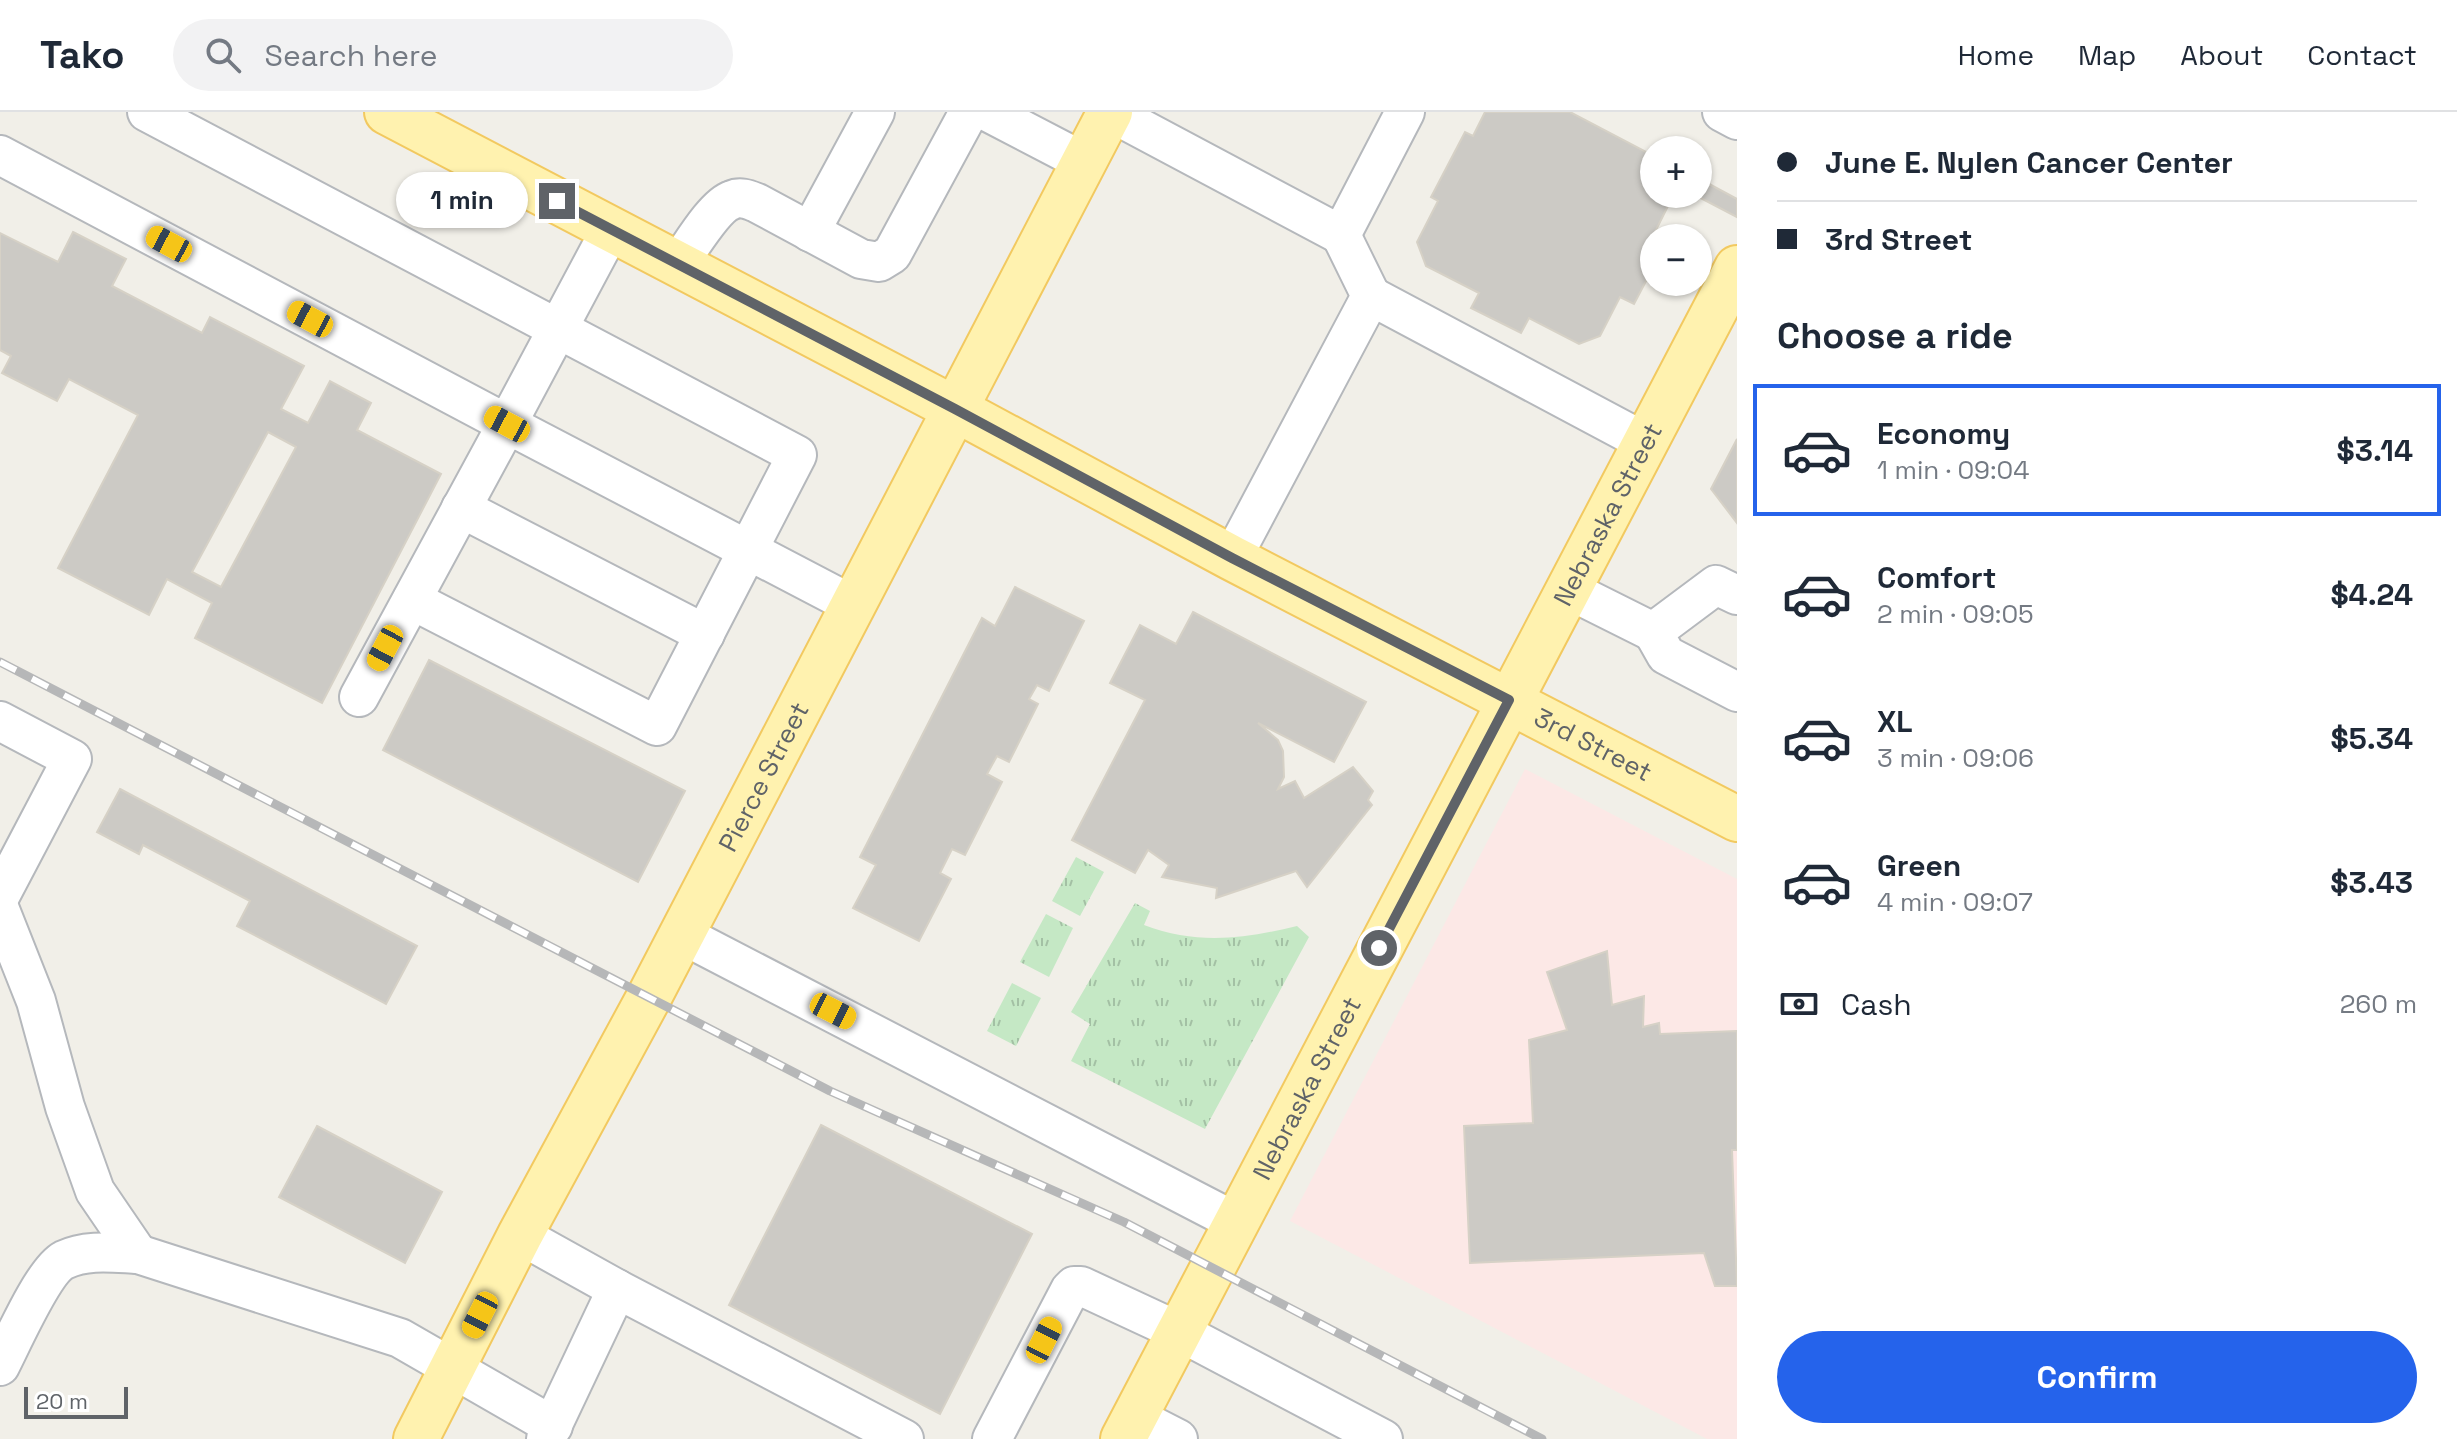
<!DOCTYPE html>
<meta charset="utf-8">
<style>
:root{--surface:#fff;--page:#f2f2f3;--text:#1f2937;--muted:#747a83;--line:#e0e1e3;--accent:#2563eb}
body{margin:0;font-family:"Space Grotesk",sans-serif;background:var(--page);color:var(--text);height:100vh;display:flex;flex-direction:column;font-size:30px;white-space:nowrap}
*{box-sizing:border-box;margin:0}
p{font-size:26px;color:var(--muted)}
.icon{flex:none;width:44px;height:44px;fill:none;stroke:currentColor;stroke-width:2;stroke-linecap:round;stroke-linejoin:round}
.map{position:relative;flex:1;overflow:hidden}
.sheet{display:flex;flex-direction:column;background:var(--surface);width:720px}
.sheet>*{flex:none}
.banner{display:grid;align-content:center;height:176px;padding:0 40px;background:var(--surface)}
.fabs{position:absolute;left:1640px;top:24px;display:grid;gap:16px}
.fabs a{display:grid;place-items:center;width:72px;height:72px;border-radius:50%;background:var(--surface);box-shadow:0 2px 6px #0004;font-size:40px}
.scale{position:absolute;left:24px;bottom:20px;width:104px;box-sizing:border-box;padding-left:8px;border:4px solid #5f6368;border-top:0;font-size:22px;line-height:28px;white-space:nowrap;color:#5f6368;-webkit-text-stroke:6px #fff;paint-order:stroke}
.end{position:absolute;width:36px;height:36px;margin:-18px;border:10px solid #5f6368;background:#fff;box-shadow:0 0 0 4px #fff}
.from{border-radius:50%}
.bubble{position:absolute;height:56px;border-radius:28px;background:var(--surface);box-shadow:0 2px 6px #0004;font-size:26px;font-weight:800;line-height:56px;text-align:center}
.car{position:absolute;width:24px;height:48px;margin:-24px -12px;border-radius:10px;box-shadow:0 0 6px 2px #0007;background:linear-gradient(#f5c518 24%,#345 0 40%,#f5c518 0 76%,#345 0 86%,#f5c518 0)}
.banner b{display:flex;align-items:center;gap:28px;height:76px;font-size:30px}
.banner b+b{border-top:2px solid var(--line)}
.banner i{width:20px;height:20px;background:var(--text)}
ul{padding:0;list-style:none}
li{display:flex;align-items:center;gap:24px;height:132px;margin:0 16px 12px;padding:0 24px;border:4px solid transparent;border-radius:0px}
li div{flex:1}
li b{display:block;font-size:30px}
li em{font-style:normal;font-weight:800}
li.selected{border-color:var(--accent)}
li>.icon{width:72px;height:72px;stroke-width:1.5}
h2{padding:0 40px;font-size:36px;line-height:96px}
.pay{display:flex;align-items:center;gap:20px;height:88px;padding:0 40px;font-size:30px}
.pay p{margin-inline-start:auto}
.primary-button{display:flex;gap:16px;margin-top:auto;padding:16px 40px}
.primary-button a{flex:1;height:92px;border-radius:48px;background:var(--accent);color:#fff;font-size:32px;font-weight:800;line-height:92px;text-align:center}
header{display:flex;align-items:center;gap:48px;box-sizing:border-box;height:112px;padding:0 40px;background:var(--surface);border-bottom:2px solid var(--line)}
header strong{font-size:38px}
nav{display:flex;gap:44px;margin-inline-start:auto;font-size:28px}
.search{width:560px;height:72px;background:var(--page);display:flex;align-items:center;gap:20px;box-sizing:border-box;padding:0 28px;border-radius:44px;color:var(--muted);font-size:30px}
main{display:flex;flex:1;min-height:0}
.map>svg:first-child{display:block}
</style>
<header>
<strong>Tako</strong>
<div class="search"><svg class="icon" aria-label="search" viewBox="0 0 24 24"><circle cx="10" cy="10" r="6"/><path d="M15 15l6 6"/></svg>Search here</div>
<nav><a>Home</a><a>Map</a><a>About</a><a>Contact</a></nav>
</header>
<main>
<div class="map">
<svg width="1737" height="1327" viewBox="0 0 1737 1327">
<defs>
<pattern id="grass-tufts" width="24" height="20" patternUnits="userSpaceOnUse" patternTransform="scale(2)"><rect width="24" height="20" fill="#c5e8c5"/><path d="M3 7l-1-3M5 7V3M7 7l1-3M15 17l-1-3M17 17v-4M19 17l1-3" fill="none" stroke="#a3c0a4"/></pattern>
</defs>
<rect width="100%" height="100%" fill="#f1efe8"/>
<path fill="#fce8e6" d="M1525,657L1737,767V1327H1707L1290,1109Z"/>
<g fill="url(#grass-tufts)">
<path d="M1076,745L1104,760L1080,804L1052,789Z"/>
<path d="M1135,791L1150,799L1144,813C1197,833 1243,827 1297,814L1309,825L1205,1017L1071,949L1090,912L1071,900Z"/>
<path d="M1046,802L1073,816L1049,865L1020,850Z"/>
<path d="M1012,871L1041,886L1016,934L987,919Z"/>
</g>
<g fill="#cccac5" stroke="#d6d1c6" stroke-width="2" fill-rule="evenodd">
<path d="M1485,0H1570L1654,44V82H1674L1655,120L1668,126H1654V154L1634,192L1620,185L1600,224L1579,232L1529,206L1521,221L1471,196L1479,181L1426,154L1417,130L1438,89L1431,85L1465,20L1473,24Z"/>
<path d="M1698,66L1737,87V105L1693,82H1698Z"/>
<path d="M73,120L126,147L112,174L202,221L210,205L304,254L281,297L308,311L330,269L371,291L357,318L441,362L322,591L195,526L212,491L167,467L149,503L58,456L138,303L69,267L57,289L2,261L11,244L0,238V121L58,150ZM268,320L296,335L221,475L192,460Z"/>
<path d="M1737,327V411L1711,377Z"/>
<path d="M1015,475L1084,509L1049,579L1037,573L1029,587L1038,592L1009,650L997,644L987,662L1002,670L965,743L952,737L940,761L951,767L919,829L853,796L876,753L860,745L982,506L995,514Z"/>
<path d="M1193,500L1366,590L1334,650L1258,611L1278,628L1283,639L1284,665L1278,677L1295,669L1304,686L1353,655L1373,679L1368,688L1372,693L1307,775L1296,759L1216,786L1217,776L1162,765L1169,753L1148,738L1135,761L1072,728L1145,588L1110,571L1140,513L1176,532Z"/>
<path d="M429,548L685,679L638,770L383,638Z"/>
<path d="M120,677L417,834L386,892L237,814L250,789L143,733L139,742L97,720Z"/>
<path d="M1607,839L1612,893L1644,884L1643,915L1659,911L1660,922L1737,919V1038H1732L1737,1174H1715L1704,1141L1470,1151L1464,1014L1533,1011L1529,928L1567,918L1547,860Z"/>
<path d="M821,1013L1032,1122L940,1302L729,1193Z"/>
<path d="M317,1014L442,1080L405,1151L279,1085Z"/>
</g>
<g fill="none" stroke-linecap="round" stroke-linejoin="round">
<defs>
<g id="minor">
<path d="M147,0L797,343L657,614L412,488"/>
<path d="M988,0L1084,50"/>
<path d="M1110,0L1341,123L1405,0"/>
<path d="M1722,0L1737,8"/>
<path d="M0,43L507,312L611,117"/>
<path d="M810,120L875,0"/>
<path d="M678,152C690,136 714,94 732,88C741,84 749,88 757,91L861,147L879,150L892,142L969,0"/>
<path d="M1371,184L1645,330"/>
<path d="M461,396L705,522"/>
<path d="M1232,446L1371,184L1341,123"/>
<path d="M1567,477L1653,520"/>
<path d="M1737,483L1716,473L1653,520L1666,543L1737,580"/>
<path d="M359,585L507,312L853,493"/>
<path d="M0,609L72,647L0,784"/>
<path d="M0,798L36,889L65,995L95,1079L138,1142"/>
<path d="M681,822L1236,1110"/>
<path d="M520,1123L617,1177L904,1327"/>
<path d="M0,1254C12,1231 43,1159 64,1148C87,1137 114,1141 138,1142L400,1226L553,1314"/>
<path d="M1135,1305L1178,1327"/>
<path d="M546,1327L617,1177"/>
<path d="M992,1327L1070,1178L1074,1174H1081L1180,1220L1383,1327"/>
</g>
<g id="major">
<path id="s1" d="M387,0L955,297L1232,446L1737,707"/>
<path id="s2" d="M416,1327L520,1123L648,887L1110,0"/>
<path id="s3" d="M1123,1327L1737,156"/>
</g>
</defs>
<use href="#minor" stroke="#b5b8bc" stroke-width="42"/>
<use href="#major" stroke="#f2c960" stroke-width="48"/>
<use href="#minor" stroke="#fff" stroke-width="38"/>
<use href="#major" stroke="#fff2af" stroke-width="44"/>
<defs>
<path id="rail" d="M0,550L830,979L1124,1110L1542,1327"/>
</defs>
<use href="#rail" stroke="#b6b7b8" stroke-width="9"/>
<use href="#rail" stroke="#fff" stroke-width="6" stroke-dasharray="18" stroke-linecap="butt"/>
</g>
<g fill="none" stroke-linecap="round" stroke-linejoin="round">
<path stroke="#5f6368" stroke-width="10" d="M557,89L955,297L1232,446L1509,588L1379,836"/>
</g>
<g text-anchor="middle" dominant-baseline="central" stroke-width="8" stroke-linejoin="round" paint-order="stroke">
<g font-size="26" fill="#5f6368" stroke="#fff">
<text stroke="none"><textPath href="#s3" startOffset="1044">Nebraska Street</textPath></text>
<text stroke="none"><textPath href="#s1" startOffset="1362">3rd Street</textPath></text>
<text stroke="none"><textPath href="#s2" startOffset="748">Pierce Street</textPath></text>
<text stroke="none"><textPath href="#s3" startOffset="396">Nebraska Street</textPath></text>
</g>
</g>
</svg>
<div class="fabs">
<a>+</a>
<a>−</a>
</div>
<div class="scale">20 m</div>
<i class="end from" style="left:1379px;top:836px"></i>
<i class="end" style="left:557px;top:89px"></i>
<div class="bubble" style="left:396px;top:60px;width:132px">1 min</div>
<i class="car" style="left:169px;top:132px;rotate:298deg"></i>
<i class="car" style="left:310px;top:207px;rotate:298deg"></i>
<i class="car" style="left:507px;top:312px;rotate:298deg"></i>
<i class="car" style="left:385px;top:536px;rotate:208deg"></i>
<i class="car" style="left:833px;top:899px;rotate:117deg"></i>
<i class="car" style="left:480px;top:1203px;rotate:207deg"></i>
<i class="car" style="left:1044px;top:1228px;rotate:27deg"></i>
</div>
<section class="sheet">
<div class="banner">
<b><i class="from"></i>June E. Nylen Cancer Center</b>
<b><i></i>3rd Street</b>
</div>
<h2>Choose a ride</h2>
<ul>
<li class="selected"><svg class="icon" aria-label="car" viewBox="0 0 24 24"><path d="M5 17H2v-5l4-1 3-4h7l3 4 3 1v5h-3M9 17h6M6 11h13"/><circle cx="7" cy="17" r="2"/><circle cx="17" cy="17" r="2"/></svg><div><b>Economy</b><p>1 min · 09:04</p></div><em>$3.14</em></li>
<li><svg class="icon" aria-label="car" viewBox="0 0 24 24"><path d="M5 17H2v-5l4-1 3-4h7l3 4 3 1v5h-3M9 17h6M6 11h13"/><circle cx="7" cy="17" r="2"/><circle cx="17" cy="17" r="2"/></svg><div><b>Comfort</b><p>2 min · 09:05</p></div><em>$4.24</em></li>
<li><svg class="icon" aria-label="car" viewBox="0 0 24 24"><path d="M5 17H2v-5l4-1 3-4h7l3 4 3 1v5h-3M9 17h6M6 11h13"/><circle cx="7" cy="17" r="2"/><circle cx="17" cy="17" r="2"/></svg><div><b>XL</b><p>3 min · 09:06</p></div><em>$5.34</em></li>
<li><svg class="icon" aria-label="car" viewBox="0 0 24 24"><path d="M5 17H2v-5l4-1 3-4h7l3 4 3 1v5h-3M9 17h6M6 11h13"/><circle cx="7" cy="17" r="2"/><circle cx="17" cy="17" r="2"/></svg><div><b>Green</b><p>4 min · 09:07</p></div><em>$3.43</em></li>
</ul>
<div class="pay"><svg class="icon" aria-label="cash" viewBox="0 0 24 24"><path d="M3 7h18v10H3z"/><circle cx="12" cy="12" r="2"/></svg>Cash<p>260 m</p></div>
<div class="primary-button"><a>Confirm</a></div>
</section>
</main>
